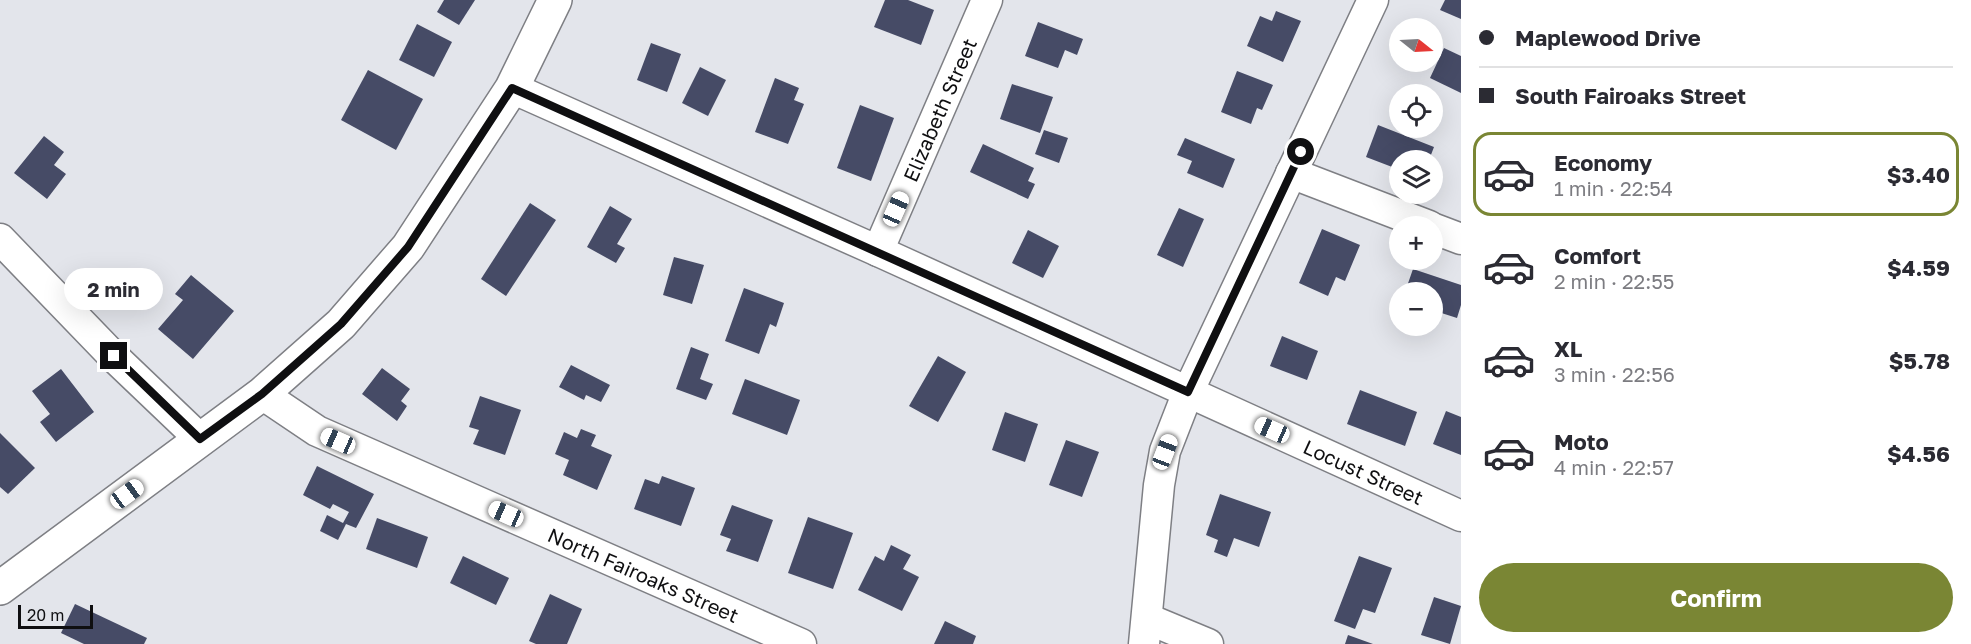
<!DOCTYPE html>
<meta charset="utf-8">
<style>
:root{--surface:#fff;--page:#f2f2f3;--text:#2b2b33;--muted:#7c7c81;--line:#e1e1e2;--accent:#7a8634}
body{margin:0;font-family:"Golos Text",sans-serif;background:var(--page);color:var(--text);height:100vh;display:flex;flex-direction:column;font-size:22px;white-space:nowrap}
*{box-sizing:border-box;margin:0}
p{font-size:20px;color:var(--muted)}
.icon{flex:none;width:33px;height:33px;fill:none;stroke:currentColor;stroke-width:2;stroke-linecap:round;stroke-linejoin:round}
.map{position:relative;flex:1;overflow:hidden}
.drawer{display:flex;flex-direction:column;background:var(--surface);width:510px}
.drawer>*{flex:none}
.banner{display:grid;align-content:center;height:132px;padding:0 18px;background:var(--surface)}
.needle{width:39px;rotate:108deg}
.buttons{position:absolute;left:1389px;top:18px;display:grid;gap:12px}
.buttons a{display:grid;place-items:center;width:54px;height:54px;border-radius:50%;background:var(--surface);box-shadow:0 6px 24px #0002;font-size:30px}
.scale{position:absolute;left:18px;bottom:15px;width:75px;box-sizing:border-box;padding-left:6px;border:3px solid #0f0f11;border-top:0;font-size:16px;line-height:21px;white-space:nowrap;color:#0f0f11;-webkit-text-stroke:4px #e3e5eb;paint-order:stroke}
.end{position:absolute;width:27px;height:27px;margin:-14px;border:8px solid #0f0f11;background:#fff;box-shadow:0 0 0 3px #fff}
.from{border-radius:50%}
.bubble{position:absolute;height:42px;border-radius:21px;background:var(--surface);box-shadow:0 6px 24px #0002;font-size:20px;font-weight:700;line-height:42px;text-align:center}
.car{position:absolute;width:18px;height:36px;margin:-18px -9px;border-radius:8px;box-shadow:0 0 4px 2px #0007;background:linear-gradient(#fff 24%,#345 0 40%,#fff 0 76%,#345 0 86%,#fff 0)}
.banner b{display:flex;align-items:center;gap:21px;height:57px;font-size:22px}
.banner b+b{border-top:2px solid var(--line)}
.banner i{width:15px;height:15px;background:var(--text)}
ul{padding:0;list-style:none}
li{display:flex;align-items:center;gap:18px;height:84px;margin:0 12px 9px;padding:0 6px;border:3px solid transparent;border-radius:18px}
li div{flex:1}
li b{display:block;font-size:22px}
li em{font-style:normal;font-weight:700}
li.active{border-color:var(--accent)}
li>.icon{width:54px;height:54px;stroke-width:1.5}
.action{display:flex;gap:12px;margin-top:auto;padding:12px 18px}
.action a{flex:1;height:69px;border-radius:36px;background:var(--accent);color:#fff;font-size:24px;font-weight:700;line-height:69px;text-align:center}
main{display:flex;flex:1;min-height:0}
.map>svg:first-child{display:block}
</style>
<main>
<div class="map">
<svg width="1461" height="644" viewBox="0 0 1461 644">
<rect width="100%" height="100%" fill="#e3e5eb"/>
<g fill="#464b66">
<path d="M444,0H475L459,25L437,12Z"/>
<path d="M885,0H908L934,10L921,45L874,27Z"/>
<path d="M1445,0H1461V19L1440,10Z"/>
<path d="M1276,11L1301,21L1283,62L1247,46L1260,16L1272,21Z"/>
<path d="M1038,22L1083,39L1077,55L1065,50L1058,68L1025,56Z"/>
<path d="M417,24L452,42L434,77L399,60Z"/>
<path d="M651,43L681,54L667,92L637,80Z"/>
<path d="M1444,48L1461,56V93L1430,78Z"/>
<path d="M700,67L726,80L708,116L682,103Z"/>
<path d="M368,70L423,99L396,150L341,120Z"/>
<path d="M1237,71L1273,85L1262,110L1257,108L1251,124L1221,112Z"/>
<path d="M775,78L799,88L794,100L804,104L788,144L755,132Z"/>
<path d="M1012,84L1053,97L1040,133L1000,119Z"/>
<path d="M860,105L894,118L871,181L837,168Z"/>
<path d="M1378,125L1434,147L1429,160H1400V170L1366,157Z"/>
<path d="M1044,130L1068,138L1059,163L1035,154Z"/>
<path d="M44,136L64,152L54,165L66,174L47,199L14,173Z"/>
<path d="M1185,138L1235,159L1223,188L1187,173L1192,161L1177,155Z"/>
<path d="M983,144L1034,168L1028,181L1035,184L1028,199L970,172Z"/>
<path d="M530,203L556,220L506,296L481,279Z"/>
<path d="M610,206L632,219L617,244L625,248L616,263L587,247Z"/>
<path d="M1179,208L1204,219L1183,267L1157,255Z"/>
<path d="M1322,229L1360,245L1345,281L1336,277L1328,296L1299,283Z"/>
<path d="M1028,230L1059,246L1043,278L1012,263Z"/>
<path d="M674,257L704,265L692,304L663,295Z"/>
<path d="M1413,269L1461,285V305L1457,318L1432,310V292H1405Z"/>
<path d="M191,275L234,311L193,359L158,329L183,300L175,294Z"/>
<path d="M744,288L784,303L776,327L770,324L759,354L725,341Z"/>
<path d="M1282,336L1318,351L1307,380L1270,366Z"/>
<path d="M691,347L709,354L700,379L713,384L706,400L676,389Z"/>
<path d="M938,356L966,372L938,422L909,406Z"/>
<path d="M571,365L610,385L601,402L586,395L584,400L559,387Z"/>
<path d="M382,368L410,389L401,401L407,406L397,421L362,394Z"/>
<path d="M61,369L94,412L56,442L40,422L50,414L32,391Z"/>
<path d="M745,379L800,400L787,435L732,414Z"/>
<path d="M1360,390L1417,412L1405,446L1347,424Z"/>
<path d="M480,396L521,410L505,455L473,444L479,430L469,427Z"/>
<path d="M1446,411L1461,417V455L1433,444Z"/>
<path d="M1005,412L1038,424L1025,462L992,450Z"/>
<path d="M581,429L596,435L591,446L612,455L597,490L563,475L569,460L555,454L564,432L577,438Z"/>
<path d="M0,433L35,468L8,494L0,487Z"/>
<path d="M1066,440L1099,452L1082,497L1049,485Z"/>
<path d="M317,466L374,494L356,528L346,524L338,540L320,531L327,515L343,523L349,512L333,504L330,509L303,495Z"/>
<path d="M662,476L695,488L681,526L634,509L645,479L659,484Z"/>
<path d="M1220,494L1271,512L1259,547L1234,538L1227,557L1214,552L1218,540L1206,535Z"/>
<path d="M732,505L773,520L758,562L726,551L731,539L720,535Z"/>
<path d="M808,517L853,533L833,589L788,573Z"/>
<path d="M377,518L428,537L417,568L366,549Z"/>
<path d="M891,545L911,555L903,569L919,577L902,611L858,590L875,556L884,561Z"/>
<path d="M463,556L509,578L496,605L450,583Z"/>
<path d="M1359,556L1392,568L1375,613L1363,609L1355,629L1334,621Z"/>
<path d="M550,594L582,609L567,644H536L529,641Z"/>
<path d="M1434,597L1461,606L1450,644L1421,635Z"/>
<path d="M75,604L147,638L144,644H84L61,633Z"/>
<path d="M945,621L976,636L973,644H934Z"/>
<path d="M1348,635L1373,644H1345Z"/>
</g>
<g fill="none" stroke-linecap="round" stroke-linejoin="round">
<defs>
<g id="street">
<path id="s1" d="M512,88L878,251L1461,516"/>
<path d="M1291,173L1429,226"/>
<path d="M1432,228L1461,239"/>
<path d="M0,239L113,356L200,439"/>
<path id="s2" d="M878,251L987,0"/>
<path id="s3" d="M262,394L317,431L801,644"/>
<path d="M1148,619L1208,644"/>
<path d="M1144,644L1159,485L1165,451L1188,392L1373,0"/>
</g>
<path id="primary" d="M0,588L262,394L341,324L408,247L512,88L555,0"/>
</defs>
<use href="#street" stroke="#7e7f84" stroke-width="33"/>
<use href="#primary" stroke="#7e7f84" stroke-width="36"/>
<use href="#street" stroke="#fff" stroke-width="30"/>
<use href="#primary" stroke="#fff" stroke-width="33"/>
</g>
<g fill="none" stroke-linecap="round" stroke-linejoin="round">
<path stroke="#0f0f11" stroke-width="8" d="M114,356L200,439L262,394L341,324L408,247L512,88L1188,392L1301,152"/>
</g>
<g text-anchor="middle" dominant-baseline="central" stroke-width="6" stroke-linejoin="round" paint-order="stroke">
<g font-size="20" fill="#0f0f11" stroke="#e3e5eb">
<text stroke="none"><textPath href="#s2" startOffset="154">Elizabeth Street</textPath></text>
<text stroke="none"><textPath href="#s1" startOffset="934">Locust Street</textPath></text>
<text stroke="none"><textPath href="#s3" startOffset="423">North Fairoaks Street</textPath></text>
</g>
</g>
</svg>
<div class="buttons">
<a><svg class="needle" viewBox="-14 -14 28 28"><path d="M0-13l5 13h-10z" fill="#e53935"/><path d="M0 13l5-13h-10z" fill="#7c7c81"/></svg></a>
<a><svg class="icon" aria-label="locate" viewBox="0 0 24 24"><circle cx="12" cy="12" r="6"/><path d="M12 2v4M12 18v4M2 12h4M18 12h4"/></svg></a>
<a><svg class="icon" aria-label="layers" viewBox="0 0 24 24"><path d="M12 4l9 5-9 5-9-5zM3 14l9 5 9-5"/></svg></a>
<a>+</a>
<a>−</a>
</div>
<div class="scale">20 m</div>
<i class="end from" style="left:1301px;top:152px"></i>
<i class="end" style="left:114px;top:356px"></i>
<div class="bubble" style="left:64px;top:268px;width:99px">2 min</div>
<i class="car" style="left:896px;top:209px;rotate:24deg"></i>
<i class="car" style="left:1272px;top:430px;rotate:294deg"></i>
<i class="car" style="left:338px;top:441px;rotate:294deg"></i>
<i class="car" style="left:1165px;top:452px;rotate:21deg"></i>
<i class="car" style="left:127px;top:494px;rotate:54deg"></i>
<i class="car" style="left:506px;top:514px;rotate:294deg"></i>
</div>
<section class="drawer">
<div class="banner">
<b><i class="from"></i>Maplewood Drive</b>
<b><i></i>South Fairoaks Street</b>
</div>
<ul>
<li class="active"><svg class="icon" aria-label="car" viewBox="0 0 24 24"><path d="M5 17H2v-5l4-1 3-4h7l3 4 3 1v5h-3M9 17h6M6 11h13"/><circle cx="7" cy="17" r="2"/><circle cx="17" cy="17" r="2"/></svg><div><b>Economy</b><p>1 min · 22:54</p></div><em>$3.40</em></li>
<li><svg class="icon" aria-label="car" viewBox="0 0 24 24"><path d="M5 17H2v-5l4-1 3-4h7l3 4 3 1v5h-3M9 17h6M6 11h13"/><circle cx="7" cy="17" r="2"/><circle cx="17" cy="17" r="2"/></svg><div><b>Comfort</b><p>2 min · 22:55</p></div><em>$4.59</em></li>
<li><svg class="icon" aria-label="car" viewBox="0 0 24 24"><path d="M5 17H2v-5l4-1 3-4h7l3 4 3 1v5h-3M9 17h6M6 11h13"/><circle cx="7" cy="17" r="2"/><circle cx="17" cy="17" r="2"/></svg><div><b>XL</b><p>3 min · 22:56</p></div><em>$5.78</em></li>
<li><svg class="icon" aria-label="car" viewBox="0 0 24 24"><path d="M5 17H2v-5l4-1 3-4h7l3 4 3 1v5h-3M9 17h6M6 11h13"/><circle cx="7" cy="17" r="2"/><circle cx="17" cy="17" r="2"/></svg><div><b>Moto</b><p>4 min · 22:57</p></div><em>$4.56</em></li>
</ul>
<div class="action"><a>Confirm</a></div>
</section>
</main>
